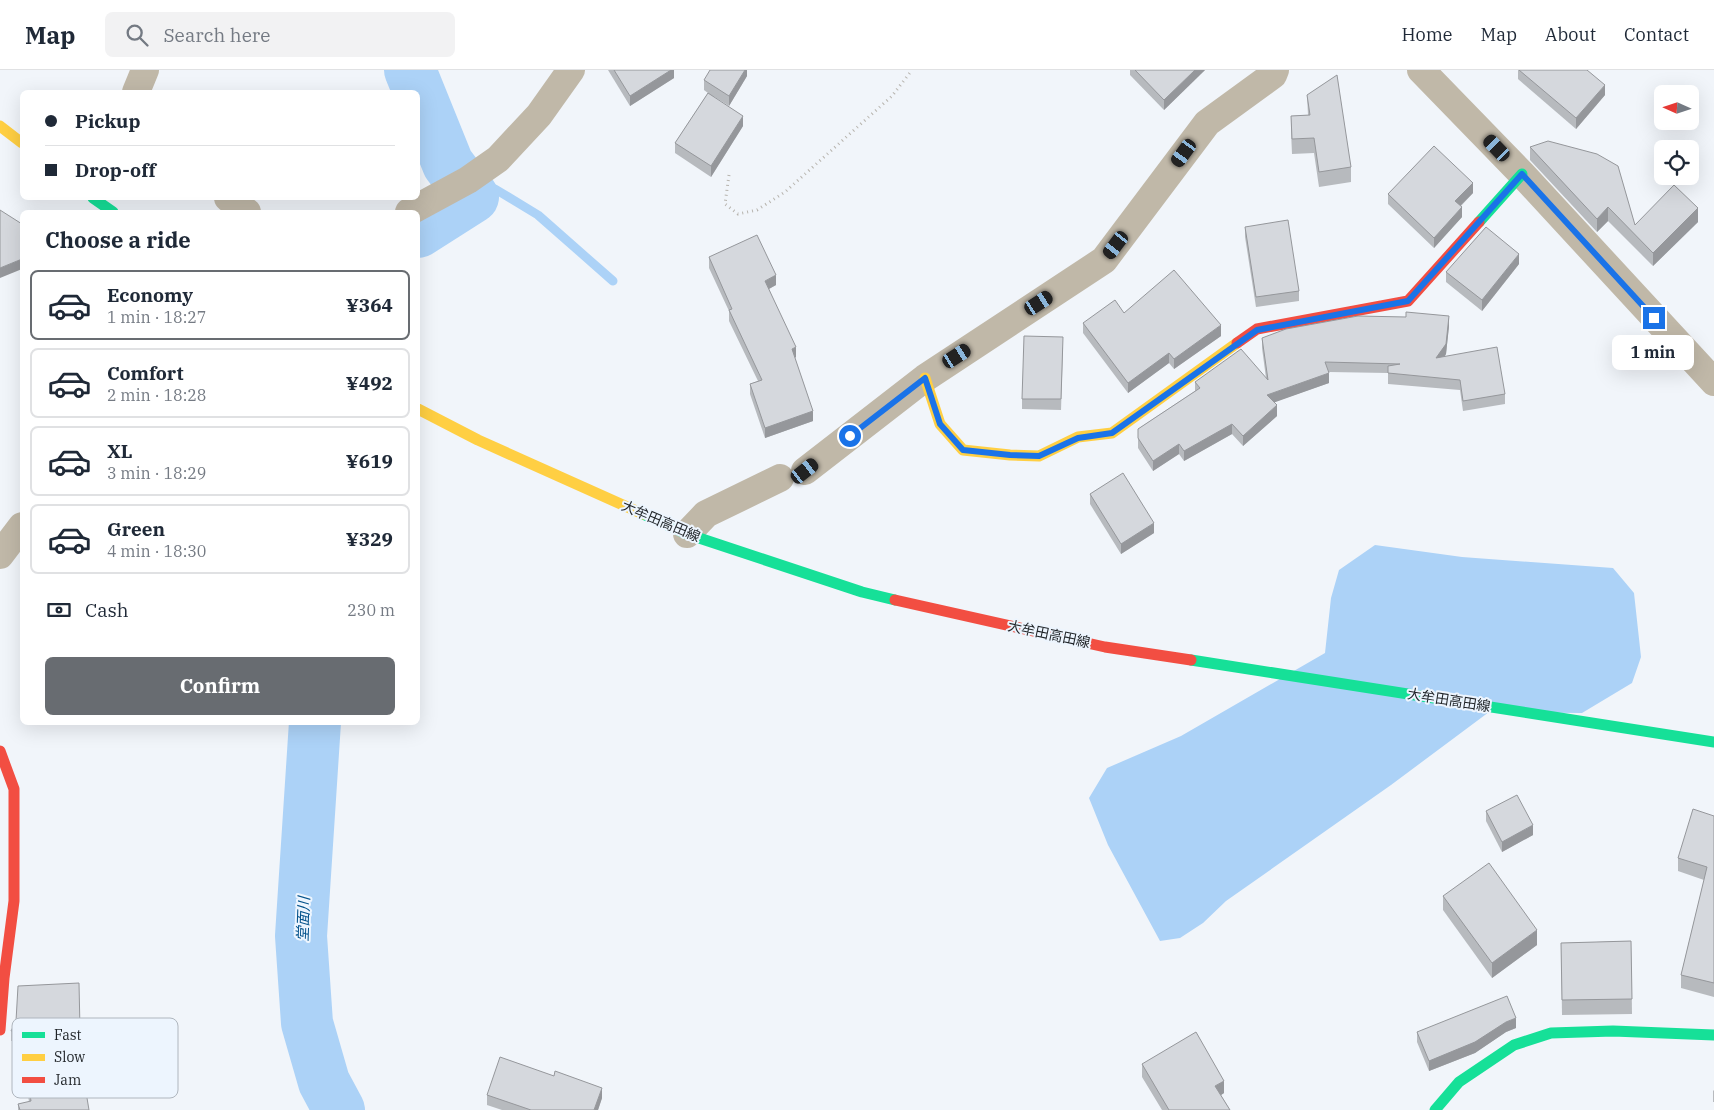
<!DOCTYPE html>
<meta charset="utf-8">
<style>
:root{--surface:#fff;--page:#f2f2f3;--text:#1f2937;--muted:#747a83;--line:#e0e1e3;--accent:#686c71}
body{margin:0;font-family:"IBM Plex Serif","Noto Sans JP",serif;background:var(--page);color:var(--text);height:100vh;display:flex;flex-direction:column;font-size:19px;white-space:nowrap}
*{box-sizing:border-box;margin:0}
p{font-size:16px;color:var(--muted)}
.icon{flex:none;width:28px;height:28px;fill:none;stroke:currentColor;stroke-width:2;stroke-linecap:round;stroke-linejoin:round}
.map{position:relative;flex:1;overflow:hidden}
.side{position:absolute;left:20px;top:140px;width:400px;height:515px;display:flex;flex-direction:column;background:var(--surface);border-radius:8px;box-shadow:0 5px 20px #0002}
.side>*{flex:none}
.hud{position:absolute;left:20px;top:20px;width:400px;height:110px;border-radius:8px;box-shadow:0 5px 20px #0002;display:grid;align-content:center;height:110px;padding:0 25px;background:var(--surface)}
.needle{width:32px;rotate:273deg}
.tools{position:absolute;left:1654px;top:15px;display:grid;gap:10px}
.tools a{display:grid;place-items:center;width:45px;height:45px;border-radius:8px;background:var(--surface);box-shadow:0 5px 20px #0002;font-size:25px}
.end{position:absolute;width:22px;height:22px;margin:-11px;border:6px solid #1a73e8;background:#fff;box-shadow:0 0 0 2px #fff}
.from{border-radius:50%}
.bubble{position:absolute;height:35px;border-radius:8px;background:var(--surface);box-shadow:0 5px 20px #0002;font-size:16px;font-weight:800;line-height:35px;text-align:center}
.car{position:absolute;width:15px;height:30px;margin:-15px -8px;border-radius:6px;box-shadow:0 0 4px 1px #0007;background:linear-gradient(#222 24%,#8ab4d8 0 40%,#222 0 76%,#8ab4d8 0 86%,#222 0)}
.hud b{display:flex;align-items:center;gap:18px;height:48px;font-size:19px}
.hud b+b{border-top:1px solid var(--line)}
.hud i{width:12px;height:12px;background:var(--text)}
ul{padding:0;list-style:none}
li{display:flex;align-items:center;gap:15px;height:70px;margin:0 10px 8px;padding:0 15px;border:2px solid var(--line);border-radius:8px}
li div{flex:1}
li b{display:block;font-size:19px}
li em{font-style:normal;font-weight:800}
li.selected{border-color:var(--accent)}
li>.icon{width:45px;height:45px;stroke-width:1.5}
h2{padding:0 25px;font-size:22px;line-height:60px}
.pay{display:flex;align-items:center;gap:12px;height:55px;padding:0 25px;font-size:19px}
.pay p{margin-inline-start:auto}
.primary-button{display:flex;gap:10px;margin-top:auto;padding:10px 25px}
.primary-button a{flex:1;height:58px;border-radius:8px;background:var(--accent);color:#fff;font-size:20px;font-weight:800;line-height:58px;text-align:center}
header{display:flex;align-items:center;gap:30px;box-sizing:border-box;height:70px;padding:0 25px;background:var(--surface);border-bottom:1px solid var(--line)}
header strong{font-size:24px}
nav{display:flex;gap:28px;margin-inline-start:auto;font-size:18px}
.search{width:350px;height:45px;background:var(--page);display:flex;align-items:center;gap:12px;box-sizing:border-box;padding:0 18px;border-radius:8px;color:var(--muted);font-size:19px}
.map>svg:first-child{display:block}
</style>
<header>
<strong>Map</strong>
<div class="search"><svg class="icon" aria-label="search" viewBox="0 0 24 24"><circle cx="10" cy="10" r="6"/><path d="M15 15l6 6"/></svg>Search here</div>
<nav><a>Home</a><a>Map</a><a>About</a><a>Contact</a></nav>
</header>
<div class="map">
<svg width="1714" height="1040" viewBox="0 0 1714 1040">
<rect width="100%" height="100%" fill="#f1f5fa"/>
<path fill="#acd2f7" d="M1375,475L1462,487L1613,498L1634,523L1641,587L1632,613L1582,643L1489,642L1391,715L1226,831L1203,853L1180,868L1160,871L1108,775L1089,728L1107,698L1181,666L1325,583L1331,528L1339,500Z"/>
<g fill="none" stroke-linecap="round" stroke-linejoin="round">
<path stroke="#acd2f7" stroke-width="9" d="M473,127L482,120L495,119L538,145L613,211"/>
<g stroke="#acd2f7" stroke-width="52">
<path d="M410,0L448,94L473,127L418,162"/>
<path d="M315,652L301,866L307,953L324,1012L339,1040"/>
</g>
<path stroke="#b7b4ae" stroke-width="3" stroke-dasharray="1 4" stroke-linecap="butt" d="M729,105L725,134L738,144L757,140L785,122L892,26L912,0"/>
<g stroke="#c0b8a8" stroke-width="28">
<path d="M1421,0L1522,104L1714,312"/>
<path d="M136,22L145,0"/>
<path d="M228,128L247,142"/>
<path d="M409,142L468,110L498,89L539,45L571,0"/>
<path d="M805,401L925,308L1104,190L1207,53L1273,5L1275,0"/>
<path d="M687,464L706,444L780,408"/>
<path d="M0,485L22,456"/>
</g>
<g stroke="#16e098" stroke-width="11">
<path d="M93,128L113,142"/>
<path d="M1479,152L1522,104"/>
<path d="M643,444L687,464L862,522L895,530"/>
<path d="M1191,590L1714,672"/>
<path d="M1435,1040L1459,1012L1514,975L1551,963L1613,961L1714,965"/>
</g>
<g stroke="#ffcf43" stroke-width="11">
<path d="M0,56L22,73"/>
<path d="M925,308L940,354L963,380L1010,385L1039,386L1078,367L1112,363L1237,273"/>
<path d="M418,339L478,370L643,444"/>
</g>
<g stroke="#f24e42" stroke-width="11">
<path d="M1237,273L1257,259L1408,231L1479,152"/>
<path d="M895,530L1105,577L1191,590"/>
<path d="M0,681L14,719V831L4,908L0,960"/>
</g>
</g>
<g fill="#b7babe">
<path d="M608,0H674V8L630,36Z"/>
<path d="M747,0V6L729,36L713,26L743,56L711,107L675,83V73L708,23L704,20V10Z"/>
<path d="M1130,0H1205L1164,40L1130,5Z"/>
<path d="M1518,0H1587L1605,25L1576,59L1518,9Z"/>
<path d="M1307,25L1351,97V112L1319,117L1314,83L1292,84L1291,61V46L1308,45Z"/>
<path d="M1530,77L1635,155L1698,152L1653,196L1608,151L1597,162L1530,90Z"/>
<path d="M1473,123L1461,136L1462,147L1434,178L1388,134V124Z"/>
<path d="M1245,157L1299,221V231L1256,237L1245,167Z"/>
<path d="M709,187L776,215L769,219L796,287L795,288L813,351L765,368L750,324V314L758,311L729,251V241L709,198Z"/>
<path d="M1519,194L1482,241L1446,212V202Z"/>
<path d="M1124,243L1221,266L1174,299L1169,293L1128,323L1083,263V253Z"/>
<path d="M1449,256L1446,284L1445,286L1505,324V334L1463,341L1460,320L1388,314V303L1329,302V313L1274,332L1277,346L1243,376L1232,364L1184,391L1179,384L1153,401L1138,378V359L1195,321V312L1266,308L1262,278V268Z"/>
<path d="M1063,277L1061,340L1022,339V329Z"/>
<path d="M1090,424L1154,463L1121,484L1090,434Z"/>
<path d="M1486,741L1533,765L1502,782L1486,751Z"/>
<path d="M1714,746V927L1681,918V905L1704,810L1678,801V788Z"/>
<path d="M1443,826L1537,875L1492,908L1443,840Z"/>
<path d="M1631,871L1632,944L1562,945L1561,873Z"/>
<path d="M1516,958L1506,962L1475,983L1429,1001L1417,972V962Z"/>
<path d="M80,960V970H64L80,1023L89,1040H18V1034L29,1032L20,971H11V961Z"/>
<path d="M1142,994L1224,1023L1221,1025L1230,1040H1162L1142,1007Z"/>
<path d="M1714,1020V1032H1713V1021Z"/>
<path d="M487,1025L602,1028L598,1040H502L487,1035Z"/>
</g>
<g fill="#95979b">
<path d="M671,0H674V8L630,36V26Z"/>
<path d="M745,0H747V6L729,36V26Z"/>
<path d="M1195,0H1205L1164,40V30Z"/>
<path d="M1605,15V25L1576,59V48Z"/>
<path d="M743,46V56L711,107V96Z"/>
<path d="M1473,113V123L1455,141V131Z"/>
<path d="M1462,137V147L1434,178V168Z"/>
<path d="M1608,137V151L1597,162V149Z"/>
<path d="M1698,138V152L1653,196V183Z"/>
<path d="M1519,184V194L1482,241V230Z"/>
<path d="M22,189V199L0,208V198Z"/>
<path d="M776,205V215L765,221V211Z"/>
<path d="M1449,246V256L1446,284L1436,298V288Z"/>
<path d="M1221,255V266L1174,299V289Z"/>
<path d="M796,277V287L792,289V279Z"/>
<path d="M1169,283V293L1128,323V313Z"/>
<path d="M1329,303V313L1267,335V325Z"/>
<path d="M1277,335V346L1243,376V366Z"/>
<path d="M813,341V351L765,368V358Z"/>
<path d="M1232,354V364L1184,391V381Z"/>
<path d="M1179,374V384L1153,401V391Z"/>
<path d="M1154,453V463L1121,484V474Z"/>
<path d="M1533,755V765L1502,782V772Z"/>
<path d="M1537,860V875L1492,908V893Z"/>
<path d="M1516,948V958L1506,962L1475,983L1429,1001V991L1506,952Z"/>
<path d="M1224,1011V1023L1215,1029V1016Z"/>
<path d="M602,1018V1028L598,1040H594Z"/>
</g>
<g fill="#d5d8dd" stroke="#95979b">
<path d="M614,0H671L630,26Z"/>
<path d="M710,0H745L729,26L704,10Z"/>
<path d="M1135,0H1195L1164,30Z"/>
<path d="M1519,0H1587L1605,15L1576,48Z"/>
<path d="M1337,5L1351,97L1319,102L1314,68L1292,69L1291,46L1310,45L1307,25Z"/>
<path d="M708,23L743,46L711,96L675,73Z"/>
<path d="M1548,71L1597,84L1618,96L1635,155L1674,115L1698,138L1653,183L1608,137L1597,149L1530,77Z"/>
<path d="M1434,76L1473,113L1455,131L1462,137L1434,168L1388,124Z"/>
<path d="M0,140L22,154V189L0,198Z"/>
<path d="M1288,150L1299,221L1256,227L1245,157Z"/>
<path d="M1486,157L1519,184L1482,230L1446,202Z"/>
<path d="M757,165L776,205L765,211L796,277L792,279L813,341L765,358L750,314L762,310L729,240L732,239L709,187Z"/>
<path d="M1174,200L1221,255L1174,289L1169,283L1128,313L1083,253L1115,230L1124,243Z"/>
<path d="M1406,242L1449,246L1446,274L1436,288L1497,277L1505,324L1463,331L1460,310L1388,303V296L1400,294L1325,292L1329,303L1267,325L1277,335L1243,366L1232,354L1184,381L1179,374L1153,391L1138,368V359L1200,318L1195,312L1241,279L1268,310L1262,268L1286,259L1358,246L1406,247Z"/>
<path d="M1024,266L1063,267L1061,329H1022Z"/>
<path d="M1123,403L1154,453L1121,474L1090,424Z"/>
<path d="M1517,725L1533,755L1502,772L1486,741Z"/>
<path d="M1693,739L1714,746V913L1681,905L1707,797L1678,788Z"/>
<path d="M1489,793L1537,860L1492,893L1443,826Z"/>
<path d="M1631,871L1632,929L1562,930L1561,873Z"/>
<path d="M79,913L80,960H61L80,1023L86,1022L89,1040H20L18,1034L31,1031L20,960L11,961L16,951L18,916Z"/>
<path d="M1507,926L1516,948L1506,952L1475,972L1429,991L1417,962Z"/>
<path d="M1196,962L1224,1011L1215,1016L1230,1040H1169L1142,994Z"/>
<path d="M500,987L554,1006L555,1001L602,1018L594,1040H531L487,1025Z"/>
</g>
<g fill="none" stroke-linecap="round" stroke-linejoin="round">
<path stroke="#1a73e8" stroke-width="6" d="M850,366L925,308L940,354L963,380L1010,385L1039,386L1078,368L1112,363L1257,260L1408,231L1522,104L1654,248"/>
</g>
<g text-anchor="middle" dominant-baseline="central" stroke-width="4" stroke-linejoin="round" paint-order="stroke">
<g font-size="14" fill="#1f2327" stroke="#edf5fe">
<text transform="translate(661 451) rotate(23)">大牟田高田線</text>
<text transform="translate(1049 564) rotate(12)">大牟田高田線</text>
<text transform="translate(1449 630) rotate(9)">大牟田高田線</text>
</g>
<g font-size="15" font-style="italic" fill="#03528b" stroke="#edf5fe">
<text transform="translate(303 849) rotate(-88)">堂面川</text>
</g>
</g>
<rect x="12" y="948" width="166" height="80" rx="8" fill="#edf5fe" stroke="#afb6be" stroke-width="1"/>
<rect x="22" y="962" width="23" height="6" fill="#16e098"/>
<rect x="22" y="984" width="23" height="7" fill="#ffcf43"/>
<rect x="22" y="1007" width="23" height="6" fill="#f24e42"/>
<g font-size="14" fill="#1f2327">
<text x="54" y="970">Fast</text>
<text x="54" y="992">Slow</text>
<text x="54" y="1015">Jam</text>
</g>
</svg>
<div class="tools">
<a><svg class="needle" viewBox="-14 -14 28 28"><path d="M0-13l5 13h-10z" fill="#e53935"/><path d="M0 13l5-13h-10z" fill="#747a83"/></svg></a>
<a><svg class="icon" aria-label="locate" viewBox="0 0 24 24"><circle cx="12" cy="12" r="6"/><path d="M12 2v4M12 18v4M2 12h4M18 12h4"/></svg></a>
</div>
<i class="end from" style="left:850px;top:366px"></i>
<i class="end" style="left:1654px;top:248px"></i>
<div class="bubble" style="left:1612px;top:265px;width:82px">1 min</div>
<i class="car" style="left:1497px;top:78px;rotate:316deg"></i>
<i class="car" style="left:1184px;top:83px;rotate:216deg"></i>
<i class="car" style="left:1116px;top:175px;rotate:217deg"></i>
<i class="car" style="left:1039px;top:233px;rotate:57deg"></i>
<i class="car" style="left:957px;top:286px;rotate:57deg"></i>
<i class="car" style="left:805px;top:401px;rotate:52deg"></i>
<div class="hud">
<b><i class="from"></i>Pickup</b>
<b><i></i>Drop-off</b>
</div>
<section class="side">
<h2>Choose a ride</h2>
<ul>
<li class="selected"><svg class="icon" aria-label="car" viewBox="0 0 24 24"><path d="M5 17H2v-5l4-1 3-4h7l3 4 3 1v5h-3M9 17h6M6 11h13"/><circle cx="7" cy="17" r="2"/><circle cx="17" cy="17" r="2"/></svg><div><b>Economy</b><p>1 min · 18:27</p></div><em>¥364</em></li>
<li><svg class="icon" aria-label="car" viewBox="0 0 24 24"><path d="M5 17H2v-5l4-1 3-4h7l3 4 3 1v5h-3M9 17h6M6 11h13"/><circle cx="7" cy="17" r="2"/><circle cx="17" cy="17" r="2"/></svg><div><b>Comfort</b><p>2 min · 18:28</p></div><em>¥492</em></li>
<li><svg class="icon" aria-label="car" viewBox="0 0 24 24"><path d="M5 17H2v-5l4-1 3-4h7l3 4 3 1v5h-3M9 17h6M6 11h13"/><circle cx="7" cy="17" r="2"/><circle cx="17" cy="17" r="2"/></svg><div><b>XL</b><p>3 min · 18:29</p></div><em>¥619</em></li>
<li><svg class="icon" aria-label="car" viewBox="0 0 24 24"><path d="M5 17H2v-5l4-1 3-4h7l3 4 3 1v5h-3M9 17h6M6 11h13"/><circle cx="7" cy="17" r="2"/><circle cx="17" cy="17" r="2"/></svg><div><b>Green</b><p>4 min · 18:30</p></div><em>¥329</em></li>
</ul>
<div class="pay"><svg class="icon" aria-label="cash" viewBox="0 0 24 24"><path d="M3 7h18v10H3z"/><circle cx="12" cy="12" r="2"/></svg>Cash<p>230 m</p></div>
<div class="primary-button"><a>Confirm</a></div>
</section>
</div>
